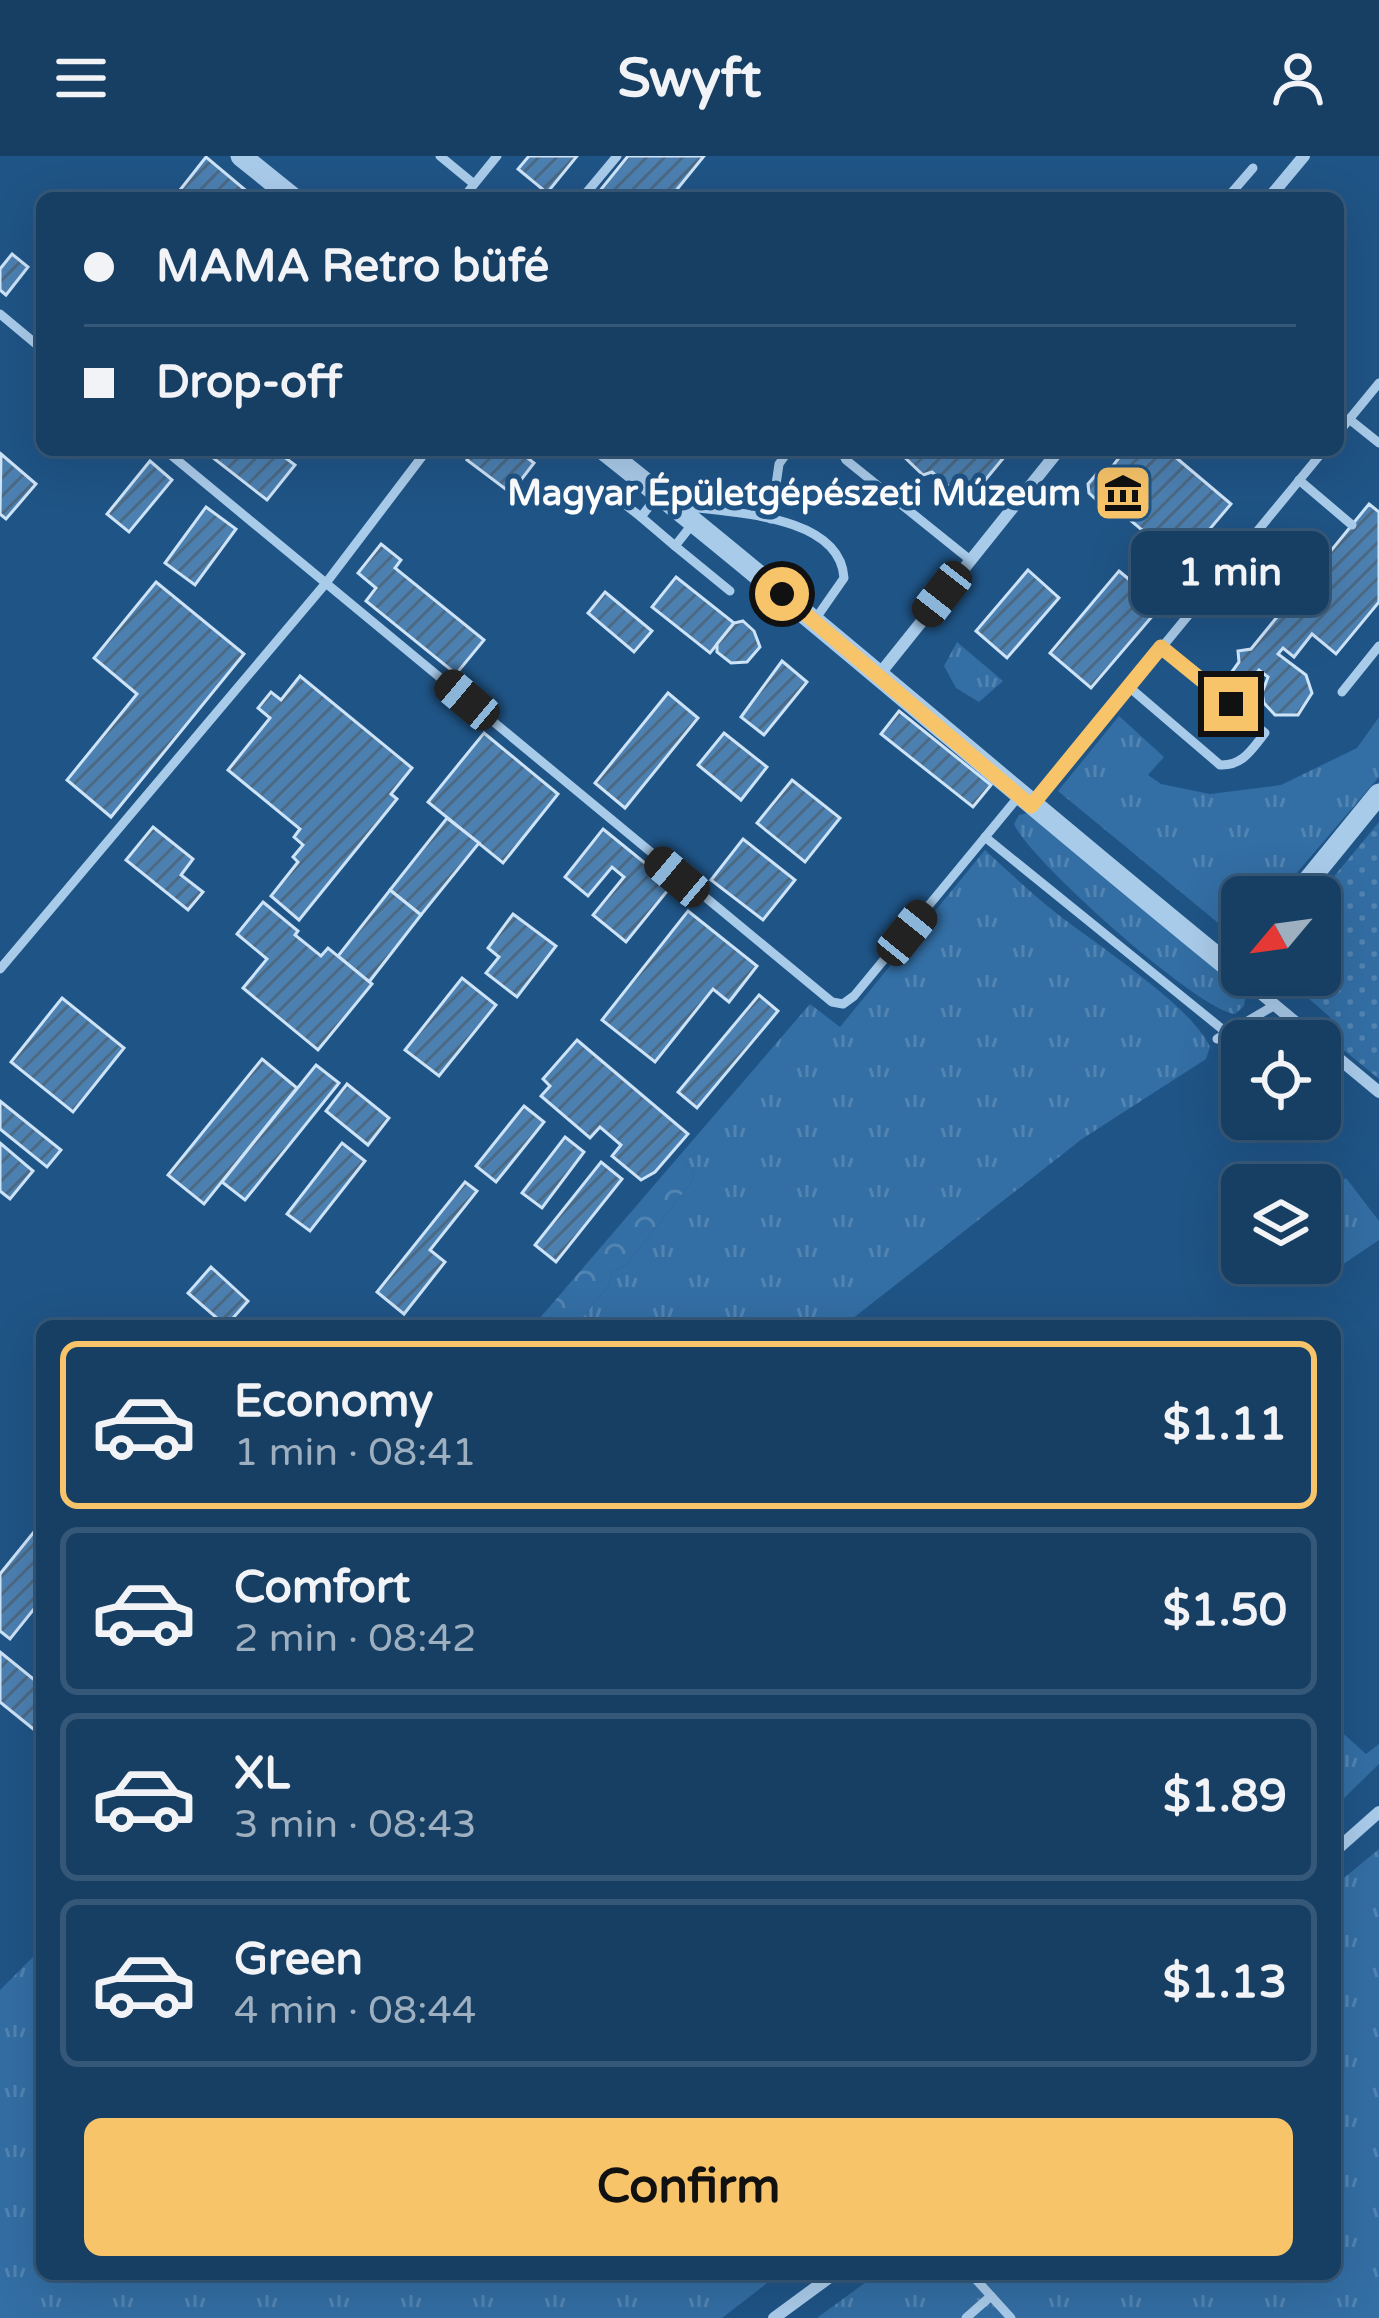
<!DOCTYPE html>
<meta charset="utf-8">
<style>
:root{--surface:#173f64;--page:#244a6d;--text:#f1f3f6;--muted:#9eafbf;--line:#365878;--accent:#f8c469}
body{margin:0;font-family:"Varela Round",sans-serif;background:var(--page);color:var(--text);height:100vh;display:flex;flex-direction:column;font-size:45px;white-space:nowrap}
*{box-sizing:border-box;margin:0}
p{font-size:39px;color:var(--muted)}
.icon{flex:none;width:66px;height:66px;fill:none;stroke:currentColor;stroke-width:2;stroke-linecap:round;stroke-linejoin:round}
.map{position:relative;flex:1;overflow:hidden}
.panel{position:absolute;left:36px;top:1164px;width:1305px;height:960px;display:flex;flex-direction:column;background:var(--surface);border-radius:18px;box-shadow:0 12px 48px #0002,0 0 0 3px var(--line)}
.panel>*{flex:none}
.banner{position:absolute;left:36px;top:36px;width:1308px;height:264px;border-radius:18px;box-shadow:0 12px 48px #0002,0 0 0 3px var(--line);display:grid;align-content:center;height:264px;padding:0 48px;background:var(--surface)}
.needle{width:78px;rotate:241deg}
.fabs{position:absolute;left:1221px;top:720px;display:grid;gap:24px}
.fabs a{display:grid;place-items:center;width:120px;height:120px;border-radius:18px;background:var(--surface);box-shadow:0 12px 48px #0002,0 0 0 3px var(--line);font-size:60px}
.end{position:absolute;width:54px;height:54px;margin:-27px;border:15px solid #f8c469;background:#111;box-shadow:0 0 0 6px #111}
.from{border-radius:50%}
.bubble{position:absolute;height:84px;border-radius:18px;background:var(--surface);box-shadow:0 12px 48px #0002,0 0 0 3px var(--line);font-size:39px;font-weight:700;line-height:84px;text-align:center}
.car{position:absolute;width:36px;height:72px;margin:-36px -18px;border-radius:15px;box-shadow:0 0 9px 3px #0007;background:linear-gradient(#222 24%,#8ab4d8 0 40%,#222 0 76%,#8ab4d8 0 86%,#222 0)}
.banner b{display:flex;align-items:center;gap:42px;height:114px;font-size:45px}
.banner b+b{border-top:3px solid var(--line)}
.banner i{width:30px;height:30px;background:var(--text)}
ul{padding:21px 0 0;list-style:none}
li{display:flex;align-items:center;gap:36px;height:168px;margin:0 24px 18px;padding:0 24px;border:6px solid var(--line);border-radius:18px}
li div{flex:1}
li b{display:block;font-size:45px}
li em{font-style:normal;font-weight:700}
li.active{border-color:var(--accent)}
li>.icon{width:108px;height:108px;stroke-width:1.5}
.button{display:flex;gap:24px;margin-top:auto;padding:24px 48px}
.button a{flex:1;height:138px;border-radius:18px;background:var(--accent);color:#111;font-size:48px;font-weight:700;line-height:138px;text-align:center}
header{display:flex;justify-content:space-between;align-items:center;height:156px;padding:0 48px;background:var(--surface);font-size:54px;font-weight:700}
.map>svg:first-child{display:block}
</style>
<header><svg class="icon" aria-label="menu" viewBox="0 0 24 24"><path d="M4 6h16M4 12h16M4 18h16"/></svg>Swyft<svg class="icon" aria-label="person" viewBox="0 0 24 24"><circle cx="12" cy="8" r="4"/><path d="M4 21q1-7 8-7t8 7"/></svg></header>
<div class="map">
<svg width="1379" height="2162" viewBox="0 0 1379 2162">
<defs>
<pattern id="grass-tufts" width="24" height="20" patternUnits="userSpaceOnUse" patternTransform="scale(3)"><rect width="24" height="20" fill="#336ea4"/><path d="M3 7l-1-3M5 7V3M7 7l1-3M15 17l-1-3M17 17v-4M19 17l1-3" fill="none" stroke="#5284b2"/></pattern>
<pattern id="forest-crowns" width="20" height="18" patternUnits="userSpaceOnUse" patternTransform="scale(3)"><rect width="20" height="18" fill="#336ea4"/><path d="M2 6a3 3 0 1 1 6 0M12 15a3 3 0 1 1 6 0" fill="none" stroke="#5284b2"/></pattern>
<pattern id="park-dots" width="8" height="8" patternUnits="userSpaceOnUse" patternTransform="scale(3)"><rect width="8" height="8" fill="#336ea4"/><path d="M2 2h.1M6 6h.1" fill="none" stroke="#5284b2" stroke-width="1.8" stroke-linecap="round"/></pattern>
<pattern id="building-hatch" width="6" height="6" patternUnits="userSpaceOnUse" patternTransform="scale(3)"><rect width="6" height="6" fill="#4c80b1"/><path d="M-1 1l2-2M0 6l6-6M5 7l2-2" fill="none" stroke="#4c6984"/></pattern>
</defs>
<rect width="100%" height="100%" fill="#1f5486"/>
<g fill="url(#grass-tufts)">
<path d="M957,486L1003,525L979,546L956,532L944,510Z"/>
<path d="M1119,560L1164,601L1148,619L1161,628L1210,638L1281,629L1357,592L1379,561V621L1276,741H1242V780H1234L1058,635Z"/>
<path d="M1036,655L1246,836L1244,850L1235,858C1200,856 1029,704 1014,668L1019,659Z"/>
<path d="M985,694C1008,715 1031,737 1055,756C1095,788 1190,848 1210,891L1206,903L1082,983L843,1170H576L608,1130L612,1116L627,1108L690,1028L695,1016L680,999L810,848L840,871Z"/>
<path d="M1346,1022L1379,1065V1084L1327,1119L1318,1107L1320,1041Z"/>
<path d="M1335,1570L1366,1598L1379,1588V1608L1335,1651Z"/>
<path d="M1379,1693V2162H817L877,2118H1335V1725L1345,1721Z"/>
<path d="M42,1792V2118H779L722,2162H0V1834Z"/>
</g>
<path fill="url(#forest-crowns)" d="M680,999L695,1016L690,1028L627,1108L612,1116L608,1130L576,1170H533Z"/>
<path fill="url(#park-dots)" d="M1379,666V923L1334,886L1330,861L1281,819H1320L1317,741Z"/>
<g fill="url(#building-hatch)" stroke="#cde3f8" stroke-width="3">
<path d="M529,0H577L547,37L518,13Z"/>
<path d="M628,0H704L670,42H594Z"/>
<path d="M206,1L255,42H190L180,34Z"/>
<path d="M12,98L28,111L6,139L0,134V113Z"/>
<path d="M203,294H275L295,309L267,344Z"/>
<path d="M475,294H523L521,297L534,307L511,337L467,304Z"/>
<path d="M897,294H1010L967,346L932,316L923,319Z"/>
<path d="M1167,294L1231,348L1181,407L1110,347L1101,348L1089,337L1088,328L1101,313L1112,311L1125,294Z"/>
<path d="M1,298L36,328L6,363L0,358Z"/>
<path d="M150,305L172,324L129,376L107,358Z"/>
<path d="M1369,348L1379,356V446L1336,498L1312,478L1294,501L1283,492L1278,498L1306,519L1312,537L1298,559H1275L1264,547L1262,537L1268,521L1259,514L1246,529L1231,517L1239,506L1238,495L1251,493Z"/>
<path d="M206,351L236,373L195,429L165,407Z"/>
<path d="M381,388L401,404L395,412L484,484L456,518L366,445L376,432L358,417Z"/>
<path d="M1028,414L1059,442L1007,502L976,475Z"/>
<path d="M1119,415L1161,450L1091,532L1050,497Z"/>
<path d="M676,421L734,467L710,497L652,451Z"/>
<path d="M156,426L244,498L111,661L67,624L137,538L94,502Z"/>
<path d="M605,436L652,475L634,496L588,457Z"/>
<path d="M743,465L754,475L760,491L747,506L731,507L717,496V488L734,467Z"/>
<path d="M782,505L807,526L764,579L741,561Z"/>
<path d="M300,520L412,612L391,638L397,643L299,764L271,740L298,706L293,701L303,689L294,681L300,673L228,614L270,562L258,552L271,536L281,544Z"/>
<path d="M668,537L698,562L625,652L595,627Z"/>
<path d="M899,555L991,629L973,651L881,578Z"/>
<path d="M484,577L558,638L503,707L428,646Z"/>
<path d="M724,577L767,611L741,644L698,609Z"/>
<path d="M792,624L840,662L805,706L757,667Z"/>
<path d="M447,662L479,687L421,759L390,734Z"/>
<path d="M153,671L193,703L181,719L203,736L188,754L126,704Z"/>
<path d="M603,673L672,729L626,786L593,759L624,721L612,711L588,740L565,721Z"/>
<path d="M743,683L795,724L763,764L711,724Z"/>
<path d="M390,734L421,759L369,826L338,800Z"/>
<path d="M263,746L298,775L295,779L321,800L328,792L372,828L318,894L243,832L267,803L237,778Z"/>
<path d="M688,755L757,810L729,846L713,833L655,906L602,864Z"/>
<path d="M513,758L556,790L517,841L486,817L499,801L488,792Z"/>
<path d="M462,822L496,849L439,920L405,894Z"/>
<path d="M759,839L778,855L697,952L678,936Z"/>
<path d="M62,842L124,892L73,956L11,906Z"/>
<path d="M577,884L688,978L655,1016L641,1024L612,1000L621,989L600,971L590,982L541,940L550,930L543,923Z"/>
<path d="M262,903L297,932L204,1048L168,1019Z"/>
<path d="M316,909L339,927L245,1044L222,1026Z"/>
<path d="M347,928L389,962L368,989L326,955Z"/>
<path d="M0,945L61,994L47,1011L0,973Z"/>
<path d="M524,950L544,966L496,1026L476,1010Z"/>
<path d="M565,981L584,996L542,1052L522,1037Z"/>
<path d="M0,987L33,1015L10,1043L0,1035Z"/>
<path d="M342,987L365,1005L310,1075L287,1058Z"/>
<path d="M601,1006L622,1023L556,1106L535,1089Z"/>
<path d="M465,1026L477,1035L430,1094L445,1106L404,1158L377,1136Z"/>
<path d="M211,1111L248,1145L226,1170L188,1137Z"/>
<path d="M42,1366V1443L10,1483L0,1475V1418Z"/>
<path d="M0,1496L42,1530V1580L0,1546Z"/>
</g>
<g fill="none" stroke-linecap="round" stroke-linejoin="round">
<g stroke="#a9cbea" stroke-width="9">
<path d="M440,0L474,28"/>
<path d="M463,42L497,0"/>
<path d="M582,42L617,0"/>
<path d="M1227,42L1253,12"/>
<path d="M0,158L42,193"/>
<path d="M1349,263L1379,287"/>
<path d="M1338,277L1379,227"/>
<path d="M165,294L832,846L843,848L854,840L1019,640"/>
<path d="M841,294L846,304L969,403"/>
<path d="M1299,324L1352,369"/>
<path d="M658,339L641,361L675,390L694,366"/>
<path d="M618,343L641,361"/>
<path d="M681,350C730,357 840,358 844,422L814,465"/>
<path d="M771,363L779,308L789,294"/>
<path d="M675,390L730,435"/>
<path d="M1129,531L1220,609C1243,610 1252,593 1265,577L1161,491"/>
<path d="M1342,536L1379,490"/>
<path d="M1034,647L1324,294"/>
<path d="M985,681L1227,877"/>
<path d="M0,813L326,427L427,294"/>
<path d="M1217,883L1275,849"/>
<path d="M971,2118L1011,2162"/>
<path d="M966,2162L991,2140"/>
</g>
<g stroke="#a9cbea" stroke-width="12">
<path d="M1269,42L1304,0"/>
<path d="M878,520L1059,294"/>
<path d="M1234,815L1318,885"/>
<path d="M1320,887L1379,936"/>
<path d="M1335,1695L1379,1656"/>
<path d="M774,2162L834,2118"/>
</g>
<g stroke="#a9cbea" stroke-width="21">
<path d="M241,0L293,42"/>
<path d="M604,294C817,463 1022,643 1234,815L1242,805"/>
<path d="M1295,741L1379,638"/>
</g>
</g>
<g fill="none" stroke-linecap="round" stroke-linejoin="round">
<path stroke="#f8c469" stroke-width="15" d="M782,438L1031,650L1161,491L1231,548"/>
</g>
<defs>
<symbol id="museum-square" viewBox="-11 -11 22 22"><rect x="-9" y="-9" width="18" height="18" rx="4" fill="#f8c469" stroke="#1f5486"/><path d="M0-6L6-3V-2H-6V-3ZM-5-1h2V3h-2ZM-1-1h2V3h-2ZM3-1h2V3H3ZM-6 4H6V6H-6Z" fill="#111"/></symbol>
</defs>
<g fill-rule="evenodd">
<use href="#museum-square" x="1090" y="304" width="66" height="66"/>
</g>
<g text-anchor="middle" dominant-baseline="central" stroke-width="10" stroke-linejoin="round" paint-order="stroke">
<g font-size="36" font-weight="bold" fill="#fff" stroke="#1f5486" text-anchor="end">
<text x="1081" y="337">Magyar Épületgépészeti Múzeum</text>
</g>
</g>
</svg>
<div class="fabs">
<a><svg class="needle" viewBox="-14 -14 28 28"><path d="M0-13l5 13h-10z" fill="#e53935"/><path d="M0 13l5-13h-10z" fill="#9eafbf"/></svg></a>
<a><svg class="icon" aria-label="locate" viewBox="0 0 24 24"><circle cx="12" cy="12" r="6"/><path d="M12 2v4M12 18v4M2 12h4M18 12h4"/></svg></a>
<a><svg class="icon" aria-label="layers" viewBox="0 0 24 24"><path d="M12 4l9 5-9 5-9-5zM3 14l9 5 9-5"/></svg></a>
</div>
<i class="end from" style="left:782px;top:438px"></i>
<i class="end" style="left:1231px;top:548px"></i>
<div class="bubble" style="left:1131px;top:375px;width:198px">1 min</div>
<i class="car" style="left:942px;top:438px;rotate:218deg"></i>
<i class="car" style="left:467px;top:544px;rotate:310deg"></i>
<i class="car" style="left:677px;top:721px;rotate:310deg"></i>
<i class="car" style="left:907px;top:777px;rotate:39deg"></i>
<div class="banner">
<b><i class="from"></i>MAMA Retro büfé</b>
<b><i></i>Drop-off</b>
</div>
<section class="panel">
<ul>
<li class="active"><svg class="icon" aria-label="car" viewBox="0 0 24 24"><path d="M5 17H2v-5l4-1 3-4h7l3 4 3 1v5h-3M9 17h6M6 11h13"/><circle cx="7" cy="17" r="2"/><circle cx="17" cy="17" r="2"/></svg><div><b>Economy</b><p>1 min · 08:41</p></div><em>$1.11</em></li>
<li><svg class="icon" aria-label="car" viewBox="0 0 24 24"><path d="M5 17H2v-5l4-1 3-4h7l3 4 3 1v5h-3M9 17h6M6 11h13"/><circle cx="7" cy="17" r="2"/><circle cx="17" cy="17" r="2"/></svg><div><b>Comfort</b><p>2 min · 08:42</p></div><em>$1.50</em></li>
<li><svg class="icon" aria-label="car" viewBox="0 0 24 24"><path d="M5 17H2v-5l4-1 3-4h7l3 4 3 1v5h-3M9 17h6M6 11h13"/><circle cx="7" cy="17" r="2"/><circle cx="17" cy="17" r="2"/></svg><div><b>XL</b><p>3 min · 08:43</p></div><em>$1.89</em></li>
<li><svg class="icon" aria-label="car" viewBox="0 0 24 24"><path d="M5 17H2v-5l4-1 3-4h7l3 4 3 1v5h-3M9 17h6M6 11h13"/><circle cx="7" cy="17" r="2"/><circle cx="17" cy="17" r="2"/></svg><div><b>Green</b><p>4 min · 08:44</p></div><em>$1.13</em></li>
</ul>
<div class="button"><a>Confirm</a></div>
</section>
</div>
